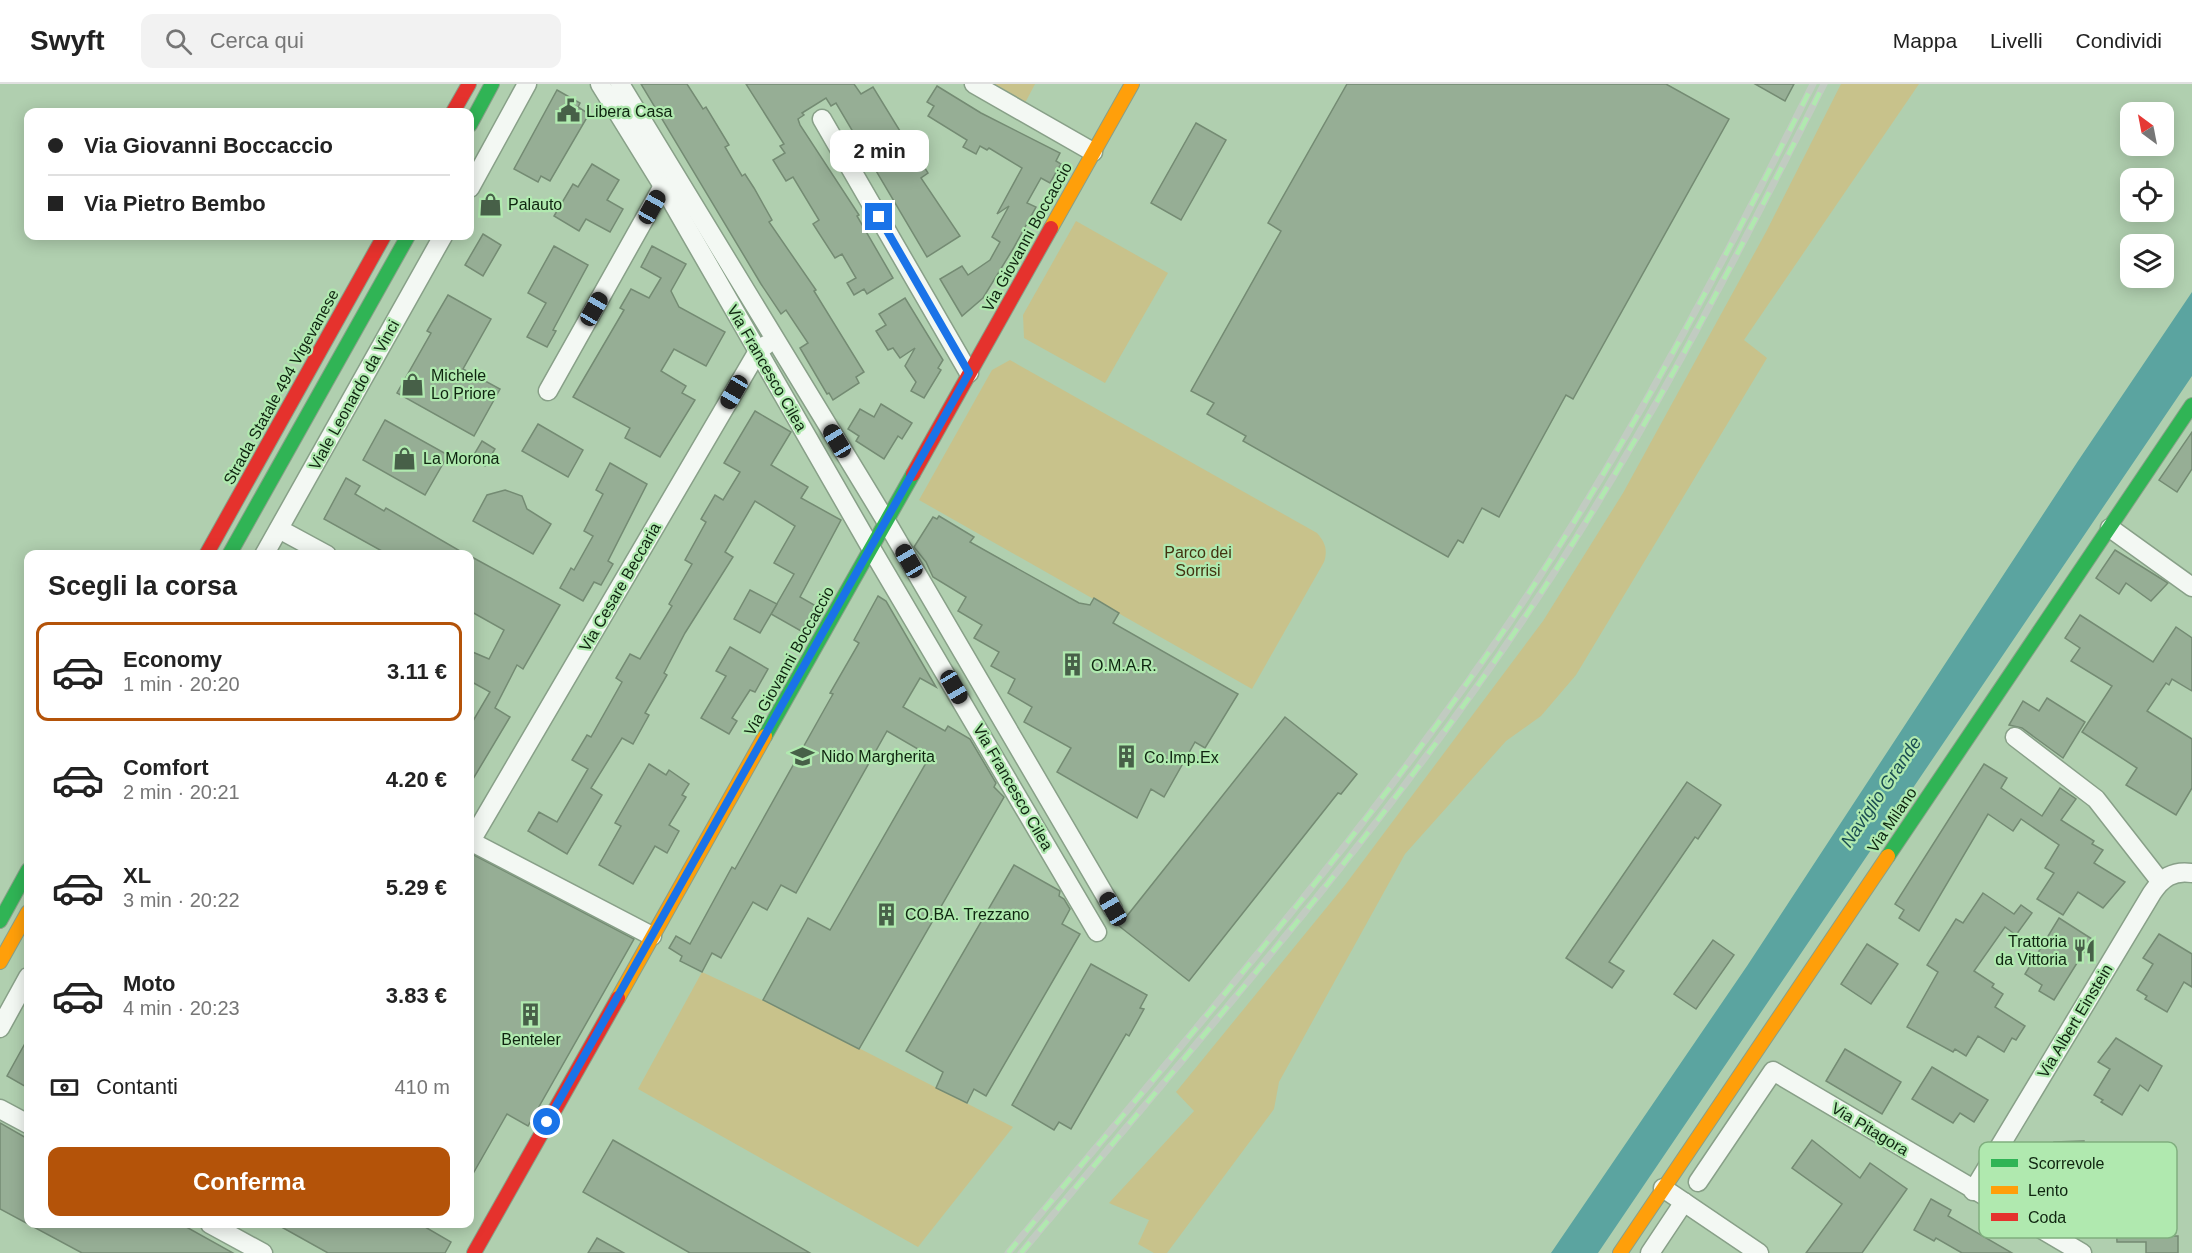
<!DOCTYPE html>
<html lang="it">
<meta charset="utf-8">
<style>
:root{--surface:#fff;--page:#f2f2f2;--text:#222;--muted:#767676;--line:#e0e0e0;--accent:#b45309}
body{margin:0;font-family:Helvetica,sans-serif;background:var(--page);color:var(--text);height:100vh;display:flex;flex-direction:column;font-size:22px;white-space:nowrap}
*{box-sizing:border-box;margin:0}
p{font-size:20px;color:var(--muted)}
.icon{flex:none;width:33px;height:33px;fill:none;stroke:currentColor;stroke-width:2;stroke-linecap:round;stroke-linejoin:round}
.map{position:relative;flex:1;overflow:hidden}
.side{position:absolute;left:24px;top:466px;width:450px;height:678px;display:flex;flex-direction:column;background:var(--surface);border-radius:12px;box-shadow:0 3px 15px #0003}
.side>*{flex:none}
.guide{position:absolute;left:24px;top:24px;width:450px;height:132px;border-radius:12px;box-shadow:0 3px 15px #0003;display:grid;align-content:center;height:132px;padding:0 24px;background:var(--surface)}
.needle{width:39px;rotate:328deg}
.tools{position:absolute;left:2120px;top:18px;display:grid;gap:12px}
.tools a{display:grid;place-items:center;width:54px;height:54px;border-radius:12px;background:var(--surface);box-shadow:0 3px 15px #0003;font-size:30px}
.end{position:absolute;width:27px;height:27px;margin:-14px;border:8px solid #1a73e8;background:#fff;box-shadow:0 0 0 3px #fff}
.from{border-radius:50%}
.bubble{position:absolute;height:42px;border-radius:12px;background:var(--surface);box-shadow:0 3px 15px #0003;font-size:20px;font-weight:800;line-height:42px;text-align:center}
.car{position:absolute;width:18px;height:36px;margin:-18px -9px;border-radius:8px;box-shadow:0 0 4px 2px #0007;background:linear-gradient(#222 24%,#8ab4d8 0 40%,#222 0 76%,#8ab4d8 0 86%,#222 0)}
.guide b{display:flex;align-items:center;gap:21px;height:57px;font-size:22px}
.guide b+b{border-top:2px solid var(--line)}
.guide i{width:15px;height:15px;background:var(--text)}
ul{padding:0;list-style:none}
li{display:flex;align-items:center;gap:18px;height:99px;margin:0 12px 9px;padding:0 12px;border:3px solid transparent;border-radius:12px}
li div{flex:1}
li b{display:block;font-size:22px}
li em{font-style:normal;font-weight:800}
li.active{border-color:var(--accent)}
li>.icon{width:54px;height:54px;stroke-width:1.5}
h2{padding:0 24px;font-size:27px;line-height:72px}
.pay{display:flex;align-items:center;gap:15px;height:66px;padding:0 24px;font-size:22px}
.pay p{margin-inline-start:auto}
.cta{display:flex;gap:12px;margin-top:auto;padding:12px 24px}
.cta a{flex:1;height:69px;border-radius:12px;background:var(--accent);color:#fff;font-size:24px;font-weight:800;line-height:69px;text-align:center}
header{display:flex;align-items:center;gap:36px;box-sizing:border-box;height:84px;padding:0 30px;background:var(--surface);border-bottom:2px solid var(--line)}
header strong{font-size:28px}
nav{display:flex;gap:33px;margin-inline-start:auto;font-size:21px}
.search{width:420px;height:54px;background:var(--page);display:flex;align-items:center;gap:15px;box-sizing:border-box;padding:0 21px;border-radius:12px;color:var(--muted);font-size:22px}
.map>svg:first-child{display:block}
</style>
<header>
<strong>Swyft</strong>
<div class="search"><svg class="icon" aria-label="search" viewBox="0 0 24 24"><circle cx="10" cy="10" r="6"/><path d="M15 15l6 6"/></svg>Cerca qui</div>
<nav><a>Mappa</a><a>Livelli</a><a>Condividi</a></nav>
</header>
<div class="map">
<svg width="2192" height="1169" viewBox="0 0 2192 1169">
<rect width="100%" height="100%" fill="#b0cfaf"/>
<g fill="#c8c28b">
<path d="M992,0H1035L1025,19Z"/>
<path d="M1841,0H1919L1744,256L1767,274L1576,591L1541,632L1506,657L1405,770L1279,998L1274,1025L1167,1169H1154L1138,1160L1149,1136L1109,1119L1194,1027L1176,1008L1345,801L1543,537L1623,409L1766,148Z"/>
<path d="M1076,137L1168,189L1105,299L1024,254L1023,231Z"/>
<path d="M1010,276L1317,449C1325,458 1328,466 1324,478L1252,605L919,416L992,286Z"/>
<path d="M702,888L798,933L1013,1043L918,1163L638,1005Z"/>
</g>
<path fill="#5ba4a0" d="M2192,208V292L1598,1169H1551L1747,882L2078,377Z"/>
<g fill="#96ae95" stroke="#748b73" stroke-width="1.5">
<path d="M641,0H687L703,25L706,23L729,61L725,63L742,92L745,90L754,104L772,136L769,138L816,206L814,207L864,288L856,293L859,299L833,316L829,309L827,310L800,264L808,259L786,226L781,230L761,200Z"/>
<path d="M746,0H854L861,10L873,3L900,47L892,52L911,82L920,76L928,89L921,94L960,152L927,173L836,19L831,22L826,14L802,29L804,31L798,35L800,41L859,131L857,132L893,194L867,210L864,205L854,211L847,199L856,194L842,170L835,174L813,140L819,136L793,93L786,97L773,76L785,69L780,62L784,60Z"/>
<path d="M1347,0H1666L1729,35L1573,315L1566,311L1499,433L1482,424L1463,459L1458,456L1448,473L1243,357L1246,352L1207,330L1214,319L1191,307L1281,147L1268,139Z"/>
<path d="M1755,0H1794L1785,17Z"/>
<path d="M937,2L981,29L1060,69L1056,77L1061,80L1050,99L1041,94L1027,119L1036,123L1013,165L983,214L962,232L940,195L962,182L968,191L990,176L1000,158L992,153L1009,122L997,130L1022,84L989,64L987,66L980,62L976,70L963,63L967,56L928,32L934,22L927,18Z"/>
<path d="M557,6L580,19L578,23L589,30L550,97L541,92L538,98L514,85Z"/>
<path d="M1196,39L1226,56L1181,136L1151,119Z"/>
<path d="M592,80L619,96L607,116L623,125L610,148L586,135L579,147L554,132L573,100L578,103Z"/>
<path d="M483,150L501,161L483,192L465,181Z"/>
<path d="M554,162L588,181L553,246L556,247L547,263L527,253L546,219L528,209Z"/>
<path d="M652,162L686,180L671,207L679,223L725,248L706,282L674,265L661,287L686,302L682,309L695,316L660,373L625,354L630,344L573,313L624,226L620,224L631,205L649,214L661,194L641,183Z"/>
<path d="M448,211L491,235L463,285L500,305L474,352L397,309L431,249L427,247Z"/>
<path d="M905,214L943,276L938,284L941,286L924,314L911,307L916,298L905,282L915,264L900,274L893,264L888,266L876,247L886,241L879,230Z"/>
<path d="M881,320L912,339L902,355L898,352L884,375L856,357L859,352L848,345L860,325L874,333Z"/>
<path d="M755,327L791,348L771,381L808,403L801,414L841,436L800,513L816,522L801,547L771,530L794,490L774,479L795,442L755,417L725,468L733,473L685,549L664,589L667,591L645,629L649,631L633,660L622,654L591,704L602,711L567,770L528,747L539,728L557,738L588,685L572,676L587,651L591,653L622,598L616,594L630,570L640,575L672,522L669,520L692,480L685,476L706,438L701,435L715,411L723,416L740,388L724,379Z"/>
<path d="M385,336L448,371L425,411L363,376Z"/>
<path d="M538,340L583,366L568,393L522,367Z"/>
<path d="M2192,348V385L2177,408L2159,396Z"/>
<path d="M482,357L495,365L485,382L472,374Z"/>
<path d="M610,379L647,400L608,477L613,480L601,501L594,498L583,517L560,504L571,484L574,486L593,452L584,447L603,410L596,406Z"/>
<path d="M346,394L360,402L355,410L384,427L386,424L467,471H389L324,435Z"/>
<path d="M505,406L522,412L527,425L551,440L533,470L473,437L487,411Z"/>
<path d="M939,432L974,453L970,458L1079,519L1090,521L1094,514L1119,529L1113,539L1238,610L1205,664L1195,658L1164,713L1151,705L1137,734L1057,688L1071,664L1024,638L1032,623L1008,609L1015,595L991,582L999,568L974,554L982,541L958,527L966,513L933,493L926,478L914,463L933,433L937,435Z"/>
<path d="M2115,466L2168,499L2151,517L2126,499L2119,510L2096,494Z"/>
<path d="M470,472L560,521L523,585L517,581L495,624L510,633L470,700V642L490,608L470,597V567L489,575L504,546L470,527Z"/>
<path d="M750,506L777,520L760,549L734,535Z"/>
<path d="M878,512L886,517L936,603L920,594L903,623L945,647L948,642L970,655L996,699L994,703L1004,713L859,965L763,916L808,834L830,846L930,672L887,647L796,809L781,801L767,826L753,818L721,874L712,869L702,888L680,877L682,872L669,864L676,852L690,860L732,783L735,785L824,626L833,610L830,609L859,559L854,556Z"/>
<path d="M2080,531L2153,578L2176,543L2192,554V607L2172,595L2169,601L2166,599L2147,627L2192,655V704L2176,731L2126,701L2137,684L2082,648L2112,602L2071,577L2080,564L2065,554Z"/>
<path d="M730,563L768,585L755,608L750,606L732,634L737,637L729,650L701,634L726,592L716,587Z"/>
<path d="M2047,614L2085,638L2063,674L2022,644L2009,641L2023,617L2039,627Z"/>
<path d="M1285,633L1357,690L1341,710L1338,709L1189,897L1119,842Z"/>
<path d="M649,680L666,691L669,686L689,700L682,711L686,713L669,741L679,747L667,769L655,762L633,800L599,781L621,742L615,739Z"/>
<path d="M1984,680L2007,694L2001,704L2042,732L2060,704L2076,715L2061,736L2094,757L2092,760L2103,766L2094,779L2125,798L2103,824L2078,808L2063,831L2037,815L2054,789L2045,784L2059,761L2021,735L2013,747L1988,730L1919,847L1899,834L1904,826L1895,820Z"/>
<path d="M1687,698L1721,721L1698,755L1695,753L1609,878L1624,887L1612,904L1566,874Z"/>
<path d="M470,769L634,855L528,1042L507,1030L470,1095Z"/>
<path d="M1014,781L1060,807L1059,812L1064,815L1070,825L1062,840L1080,850L986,1012L974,1005L967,1019L936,1004L943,988L906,967Z"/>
<path d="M1983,809L2014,830L2021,821L2032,829L2016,851L2005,843L1974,887L1994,900L1992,903L2003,910L1995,923L2025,942L2016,956L2012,954L2004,968L1978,952L1966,972L1955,965L1953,968L1907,943L1938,888L1927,881L1956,835L1963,839Z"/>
<path d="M2059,834L2092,855L2054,916L2039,907L2042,901L2025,890Z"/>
<path d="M2159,850L2192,870V903L2184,898L2167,928L2145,915L2147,912L2137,906L2153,880L2143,874Z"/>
<path d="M1713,856L1734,871L1696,925L1674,910Z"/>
<path d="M1867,860L1898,880L1871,920L1841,900Z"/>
<path d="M1091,880L1147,911L1140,924L1144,925L1129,952L1126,950L1071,1045L1059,1038L1054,1046L1012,1021Z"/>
<path d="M28,954V1004L7,992Z"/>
<path d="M2116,954L2162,982L2148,1007L2140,1001L2122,1031L2101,1018L2103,1016L2094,1011L2110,985L2098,978Z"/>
<path d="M1845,965L1901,998L1882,1030L1826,997Z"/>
<path d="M1932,983L1988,1016L1974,1038L1960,1029L1953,1039L1912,1015Z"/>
<path d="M0,1039L28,1055V1140H181L233,1169H82L0,1125Z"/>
<path d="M613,1056L810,1169H690L583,1108Z"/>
<path d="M1812,1056L1860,1094L1870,1079L1907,1105L1862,1169H1806L1842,1120L1792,1084Z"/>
<path d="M2084,1057L2086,1095H2090L2091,1113L2059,1114L2058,1101L2029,1102L2028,1080H2039V1075L2055,1074L2054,1058Z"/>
<path d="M2173,1114V1152H2178V1169H2146V1158H2117L2116,1136H2127V1131H2143L2142,1115Z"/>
<path d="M1931,1115L1951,1126L1948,1132L2012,1169H1962L1936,1154L1934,1157L1914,1146Z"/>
<path d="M276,1140H420L451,1158L445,1169H328Z"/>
<path d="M597,1154L624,1169H588Z"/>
</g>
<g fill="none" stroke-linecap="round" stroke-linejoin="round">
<defs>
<g id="street">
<path d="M600,0L663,102L871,464L1097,848"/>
<path d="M620,0L886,437L1113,825"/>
<path d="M974,0L1093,68"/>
<path d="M822,35L969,289"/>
<path d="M470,104L527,0"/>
<path d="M548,307L663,102"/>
<path d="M2110,444L2192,503"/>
<path d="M279,445L327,471"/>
<path d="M264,471L443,152"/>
<path d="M2015,653L2096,715L2160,797"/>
<path d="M470,757L652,852"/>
<path d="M471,757L758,267L766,261"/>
<path d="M0,944L28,893"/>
<path d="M0,1025L28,1040"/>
<path d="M1698,1098L1773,987L2082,1169"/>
<path d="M1663,1104L1759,1169"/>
<path d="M1973,1107L2152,809C2162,794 2173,786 2192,789"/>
<path d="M210,1140L263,1169"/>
<path d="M1650,1169L1684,1118"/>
</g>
<g id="fast">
<path d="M470,41L492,0"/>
<path d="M229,471L408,152"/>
<path d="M765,652L913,390"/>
<path d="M1888,772L2192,321"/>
<path d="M0,837L28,786"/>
</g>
<g id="slow">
<path d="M1051,144L1132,0"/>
<path d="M0,878L28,828"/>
<path d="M618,914L765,652"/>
<path d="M1620,1169L1888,772"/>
</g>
<g id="jam">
<path d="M453,28L469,0"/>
<path d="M913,390L1051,144"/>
<path d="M206,471L384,152"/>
<path d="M474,1169L618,914"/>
</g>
</defs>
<use href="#street" stroke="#88a088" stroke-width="21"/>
<use href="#fast" stroke="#88a088" stroke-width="16"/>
<use href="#slow" stroke="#88a088" stroke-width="16"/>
<use href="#jam" stroke="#88a088" stroke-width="16"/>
<use href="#street" stroke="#f3f8f3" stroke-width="18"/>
<use href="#fast" stroke="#30b455" stroke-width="14"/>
<use href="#slow" stroke="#ff9f0a" stroke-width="14"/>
<use href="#jam" stroke="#e5322d" stroke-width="14"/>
<defs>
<g id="rail">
<path d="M1008,1169C1181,960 1363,755 1515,530C1628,361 1722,181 1813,0"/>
<path d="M1021,1169C1193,962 1373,759 1523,536C1638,365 1732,183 1824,0"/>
</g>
</defs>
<use href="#rail" stroke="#c1cbc1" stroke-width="7"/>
<use href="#rail" stroke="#b0e9af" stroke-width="4.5" stroke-dasharray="14" stroke-linecap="butt"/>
</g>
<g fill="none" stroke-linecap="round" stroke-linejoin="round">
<path stroke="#1a73e8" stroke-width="8" d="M547,1038L969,289L879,133"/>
</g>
<defs>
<symbol id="civic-bare" viewBox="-9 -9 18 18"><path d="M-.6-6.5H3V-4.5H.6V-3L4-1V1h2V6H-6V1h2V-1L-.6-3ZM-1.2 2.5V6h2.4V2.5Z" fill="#476048" stroke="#b0e9af" stroke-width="2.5" paint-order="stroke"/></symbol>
<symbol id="shop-bare" viewBox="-9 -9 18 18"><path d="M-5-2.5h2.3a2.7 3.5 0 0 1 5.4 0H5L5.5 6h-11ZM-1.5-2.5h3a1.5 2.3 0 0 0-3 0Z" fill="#476048" stroke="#b0e9af" stroke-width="2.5" paint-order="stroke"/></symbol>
<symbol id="building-bare" viewBox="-9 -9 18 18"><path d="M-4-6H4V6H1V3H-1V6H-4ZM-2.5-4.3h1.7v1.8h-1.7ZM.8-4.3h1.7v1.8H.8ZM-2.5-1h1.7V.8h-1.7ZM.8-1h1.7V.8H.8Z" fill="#476048" stroke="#b0e9af" stroke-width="2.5" paint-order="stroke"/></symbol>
<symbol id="school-bare" viewBox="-9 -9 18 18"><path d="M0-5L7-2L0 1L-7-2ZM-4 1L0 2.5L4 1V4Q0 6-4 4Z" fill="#476048" stroke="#b0e9af" stroke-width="2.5" paint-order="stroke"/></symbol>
<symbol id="restaurant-bare" viewBox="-9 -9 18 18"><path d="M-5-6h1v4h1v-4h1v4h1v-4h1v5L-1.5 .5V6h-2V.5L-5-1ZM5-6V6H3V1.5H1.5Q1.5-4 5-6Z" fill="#476048" stroke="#b0e9af" stroke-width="2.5" paint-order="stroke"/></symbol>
</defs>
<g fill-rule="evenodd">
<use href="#civic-bare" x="552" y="10" width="33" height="33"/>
<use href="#shop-bare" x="474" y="104" width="33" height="33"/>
<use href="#shop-bare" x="396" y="284" width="33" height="33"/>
<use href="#shop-bare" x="388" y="358" width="33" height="33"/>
<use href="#building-bare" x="1056" y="564" width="33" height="33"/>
<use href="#school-bare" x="786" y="656" width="33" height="33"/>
<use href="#building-bare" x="1110" y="656" width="33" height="33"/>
<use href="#building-bare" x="870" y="814" width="33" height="33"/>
<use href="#restaurant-bare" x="2068" y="850" width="33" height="33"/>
<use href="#building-bare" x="514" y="914" width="33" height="33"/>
</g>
<g text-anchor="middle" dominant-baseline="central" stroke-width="4.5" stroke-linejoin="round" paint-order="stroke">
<g font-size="16" fill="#0f2510" stroke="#b0e9af" text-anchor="start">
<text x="586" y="27">Libera Casa</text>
<text x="508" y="120">Palauto</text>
<text x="431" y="291">Michele<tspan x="431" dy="18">Lo Priore</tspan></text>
<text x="423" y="374">La Morona</text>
<text x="1091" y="581">O.M.A.R.</text>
<text x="821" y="672">Nido Margherita</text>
<text x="1144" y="673">Co.Imp.Ex</text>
<text x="905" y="830">CO.BA. Trezzano</text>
<text x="2067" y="857" text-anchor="end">Trattoria<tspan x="2067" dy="18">da Vittoria</tspan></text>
<text x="531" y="955" text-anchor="middle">Benteler</text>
</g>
<g font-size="16" fill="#0f2510" stroke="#b0e9af">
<text transform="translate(1027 153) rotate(-61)">Via Giovanni Boccaccio</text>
<text transform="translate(767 284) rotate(60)">Via Francesco Cilea</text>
<text transform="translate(281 303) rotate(-61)">Strada Statale 494 Vigevanese</text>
<text transform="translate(354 311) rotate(-61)">Viale Leonardo da Vinci</text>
<text transform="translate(620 503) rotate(-60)">Via Cesare Beccaria</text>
<text transform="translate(789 577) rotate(-61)">Via Giovanni Boccaccio</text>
<text transform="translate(1013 703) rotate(60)">Via Francesco Cilea</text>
<text transform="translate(1892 736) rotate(-56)">Via Milano</text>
<text transform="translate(2075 937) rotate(-59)">Via Albert Einstein</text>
<text transform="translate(1870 1045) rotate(31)">Via Pitagora</text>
</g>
<g font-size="16" fill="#433310" stroke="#b0e9af">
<text x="1198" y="468">Parco dei<tspan x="1198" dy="18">Sorrisi</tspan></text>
</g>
<g font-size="18" font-style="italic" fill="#1a4d52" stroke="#b0e9af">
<text transform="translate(1881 708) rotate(-56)">Naviglio Grande</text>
</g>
</g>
<rect x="1979" y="1058" width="198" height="96" rx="9" fill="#b0e9af" stroke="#80ae7f" stroke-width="1.5"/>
<rect x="1991" y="1075" width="27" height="8" fill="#30b455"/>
<rect x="1991" y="1102" width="27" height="8" fill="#ff9f0a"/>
<rect x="1991" y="1129" width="27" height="8" fill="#e5322d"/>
<g font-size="16" fill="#0f2510">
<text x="2028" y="1085">Scorrevole</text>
<text x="2028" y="1112">Lento</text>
<text x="2028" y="1139">Coda</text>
</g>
</svg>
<div class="tools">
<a><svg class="needle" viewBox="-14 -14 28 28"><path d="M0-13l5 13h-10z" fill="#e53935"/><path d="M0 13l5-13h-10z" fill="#767676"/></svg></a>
<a><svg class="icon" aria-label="locate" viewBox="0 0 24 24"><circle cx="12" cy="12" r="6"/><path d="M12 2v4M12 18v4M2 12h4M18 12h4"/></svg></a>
<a><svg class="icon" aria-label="layers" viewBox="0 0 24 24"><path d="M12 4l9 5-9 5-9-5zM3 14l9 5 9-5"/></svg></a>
</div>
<i class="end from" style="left:547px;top:1038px"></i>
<i class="end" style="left:879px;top:133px"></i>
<div class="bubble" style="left:830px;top:46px;width:99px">2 min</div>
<i class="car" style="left:652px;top:123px;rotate:29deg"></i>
<i class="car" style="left:594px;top:225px;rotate:30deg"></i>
<i class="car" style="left:734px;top:308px;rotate:210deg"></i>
<i class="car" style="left:837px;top:357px;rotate:329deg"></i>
<i class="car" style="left:909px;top:477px;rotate:330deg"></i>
<i class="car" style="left:954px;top:603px;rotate:150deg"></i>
<i class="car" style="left:1113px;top:825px;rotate:330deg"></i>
<div class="guide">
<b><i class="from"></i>Via Giovanni Boccaccio</b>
<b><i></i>Via Pietro Bembo</b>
</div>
<section class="side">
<h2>Scegli la corsa</h2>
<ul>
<li class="active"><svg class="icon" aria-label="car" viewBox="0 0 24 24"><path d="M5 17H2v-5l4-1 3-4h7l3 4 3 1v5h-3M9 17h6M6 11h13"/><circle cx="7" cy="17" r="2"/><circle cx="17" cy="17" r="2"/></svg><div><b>Economy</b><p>1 min · 20:20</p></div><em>3.11 €</em></li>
<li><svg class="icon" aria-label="car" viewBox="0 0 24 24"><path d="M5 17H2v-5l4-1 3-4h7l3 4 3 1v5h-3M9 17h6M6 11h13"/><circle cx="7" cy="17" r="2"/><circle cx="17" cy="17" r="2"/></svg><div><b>Comfort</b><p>2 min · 20:21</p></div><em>4.20 €</em></li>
<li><svg class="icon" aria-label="car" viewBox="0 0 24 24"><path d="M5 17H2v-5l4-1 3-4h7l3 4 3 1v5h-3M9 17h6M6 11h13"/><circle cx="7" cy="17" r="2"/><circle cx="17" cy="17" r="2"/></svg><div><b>XL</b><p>3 min · 20:22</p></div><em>5.29 €</em></li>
<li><svg class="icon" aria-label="car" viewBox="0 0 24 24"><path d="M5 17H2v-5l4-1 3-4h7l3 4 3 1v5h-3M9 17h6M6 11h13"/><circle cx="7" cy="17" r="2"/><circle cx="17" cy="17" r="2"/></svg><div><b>Moto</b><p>4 min · 20:23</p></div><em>3.83 €</em></li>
</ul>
<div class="pay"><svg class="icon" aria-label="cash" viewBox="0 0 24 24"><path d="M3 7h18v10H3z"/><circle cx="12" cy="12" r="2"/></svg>Contanti<p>410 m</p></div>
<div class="cta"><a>Conferma</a></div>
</section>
</div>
